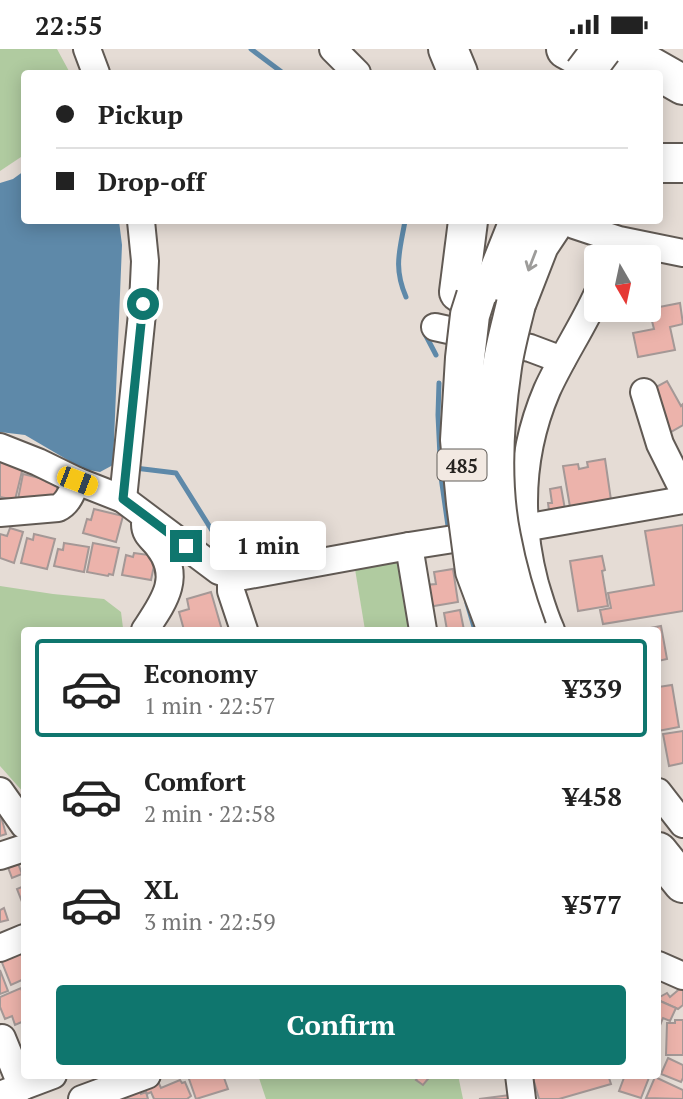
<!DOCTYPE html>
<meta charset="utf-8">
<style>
:root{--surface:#fff;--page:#f6f6f6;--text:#222;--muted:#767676;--line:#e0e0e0;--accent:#0f766e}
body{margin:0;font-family:"PT Serif",serif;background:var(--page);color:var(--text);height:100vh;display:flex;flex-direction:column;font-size:26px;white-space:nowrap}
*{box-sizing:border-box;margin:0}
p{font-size:23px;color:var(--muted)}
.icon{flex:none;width:38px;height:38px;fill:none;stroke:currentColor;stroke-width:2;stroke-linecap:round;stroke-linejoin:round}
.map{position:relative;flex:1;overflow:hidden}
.panel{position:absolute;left:21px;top:578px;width:640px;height:452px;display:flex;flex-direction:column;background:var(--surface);border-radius:7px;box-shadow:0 4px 18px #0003}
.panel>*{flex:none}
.guide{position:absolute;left:21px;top:21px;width:642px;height:154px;border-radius:7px;box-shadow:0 4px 18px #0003;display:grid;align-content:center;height:154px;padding:0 35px;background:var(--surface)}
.needle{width:46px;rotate:171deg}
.controls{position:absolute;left:584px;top:196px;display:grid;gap:14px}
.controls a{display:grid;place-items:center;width:77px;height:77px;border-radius:7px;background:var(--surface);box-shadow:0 4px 18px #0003;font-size:35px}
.end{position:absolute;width:32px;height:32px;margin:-16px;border:9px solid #0f766e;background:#fff;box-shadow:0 0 0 4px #fff}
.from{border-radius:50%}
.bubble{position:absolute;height:49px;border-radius:7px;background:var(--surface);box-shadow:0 4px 18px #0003;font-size:23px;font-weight:600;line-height:49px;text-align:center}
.car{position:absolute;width:21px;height:42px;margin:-21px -10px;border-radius:9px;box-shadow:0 0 5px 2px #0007;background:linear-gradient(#f5c518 24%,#345 0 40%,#f5c518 0 76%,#345 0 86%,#f5c518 0)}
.guide b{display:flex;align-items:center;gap:24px;height:66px;font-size:26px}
.guide b+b{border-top:2px solid var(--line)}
.guide i{width:18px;height:18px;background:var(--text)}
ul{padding:12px 0 0;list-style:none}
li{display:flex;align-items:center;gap:21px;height:98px;margin:0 14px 10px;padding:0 21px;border:4px solid transparent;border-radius:7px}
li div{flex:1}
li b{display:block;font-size:26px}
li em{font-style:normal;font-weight:600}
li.on{border-color:var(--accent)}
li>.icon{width:63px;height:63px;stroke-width:1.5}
.cta{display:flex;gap:14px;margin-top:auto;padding:14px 35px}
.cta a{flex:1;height:80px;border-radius:7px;background:var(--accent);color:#fff;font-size:28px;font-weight:600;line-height:80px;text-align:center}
.status{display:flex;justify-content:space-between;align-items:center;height:49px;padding:0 35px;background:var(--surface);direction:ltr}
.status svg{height:19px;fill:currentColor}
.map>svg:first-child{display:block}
</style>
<div class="status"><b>22:55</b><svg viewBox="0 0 49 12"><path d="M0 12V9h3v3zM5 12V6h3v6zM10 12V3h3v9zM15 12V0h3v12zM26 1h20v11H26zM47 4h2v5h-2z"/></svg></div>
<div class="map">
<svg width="683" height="1050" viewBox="0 0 683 1050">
<rect width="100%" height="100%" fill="#e5dcd5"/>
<g fill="#b0cba0">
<path d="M0,0H57L70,24H24V106L0,122Z"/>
<path d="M404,511L418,581H365L355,520Z"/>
<path d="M0,537L53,545L104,550L121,563L123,579V581H24V744L0,717Z"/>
<path d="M258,1026H458L463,1050H266Z"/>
</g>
<path fill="#5e89a9" d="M24,122V172H119L122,196L113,416L100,423L83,420L25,386L0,383V134L13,130Z"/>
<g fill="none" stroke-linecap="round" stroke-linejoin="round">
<g stroke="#5e89a9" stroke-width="5">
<path d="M251,0L283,24"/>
<path d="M405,172C400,201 393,218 406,248"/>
<path d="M424,283L436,306"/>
<path d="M439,334L438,366L441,428L449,484"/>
<path d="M135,419L176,424L233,515L253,512"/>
<path d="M467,554L475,581"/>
</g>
</g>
<g fill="#ecb3ab" stroke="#a49896" stroke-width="2">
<path d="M680,254L683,275L670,278L675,301L638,308L633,284L654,280L649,260Z"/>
<path d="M667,332L681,357L683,355V376L669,384L647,343Z"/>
<path d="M605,410L611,451L570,458L563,417L578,415L579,420L588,418L587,413Z"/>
<path d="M0,413L23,418L15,451L0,448Z"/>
<path d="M23,425L48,431L47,433L58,435L55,452L18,450Z"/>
<path d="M561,438L566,466L550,469L548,454H552L550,440Z"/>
<path d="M94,460L123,467L116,493L83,484L87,470L91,471Z"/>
<path d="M683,476V562L603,575L600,561L611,559L608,544L654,536L645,482Z"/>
<path d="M10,479L23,483L14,514L0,509V485L7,487Z"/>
<path d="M34,485L55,490L47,520L21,514L27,489L33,491Z"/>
<path d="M64,494L89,498L84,523L54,517L58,500L63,501Z"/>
<path d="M93,494L119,499L113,526L109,525L108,527L87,523Z"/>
<path d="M134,504L156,507L151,531L122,526L126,506L133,508Z"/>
<path d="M602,507L605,521L602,522L608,557L578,562L570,512Z"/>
<path d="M453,520L458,553L428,558L425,536L436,535L434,523Z"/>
<path d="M211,543L222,581H184L179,563L189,560L187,550Z"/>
<path d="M460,561L464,581H447L444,564Z"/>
<path d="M661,577L667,610L658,612V581H640Z"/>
<path d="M672,636L679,678L658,682V638Z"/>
<path d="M683,682V714L669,717L663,685Z"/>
<path d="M0,764L6,785L0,787Z"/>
<path d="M16,809L22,825L12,829L6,813Z"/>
<path d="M24,837V858L17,840Z"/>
<path d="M4,859L8,871L0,873V861Z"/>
<path d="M24,901V930L11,936L1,911Z"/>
<path d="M0,921L8,942L0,945Z"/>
<path d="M683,937V956L678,960L658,951V949L667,944L670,948Z"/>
<path d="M21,939L24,948V972L15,976L12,967L5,970L0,958V948Z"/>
<path d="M660,952L676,959L670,972L663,969L659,979L658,953Z"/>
<path d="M675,971H683V1006H666L667,974H675Z"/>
<path d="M668,1009L683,1016V1029L681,1033L661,1025Z"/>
<path d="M194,1026H223L228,1040L196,1050L188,1027Z"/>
<path d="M420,1026H423L428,1030L423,1036L416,1031Z"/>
<path d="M545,1026H608L611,1035L559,1050H539L533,1029Z"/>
<path d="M625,1026H650L641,1049L619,1042Z"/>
<path d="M156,1028L161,1039L180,1031L182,1034L185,1033L191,1047L187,1050H154L151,1043L147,1045L142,1033Z"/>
<path d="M655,1028L683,1041V1050L646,1049Z"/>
<path d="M140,1042L141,1045L146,1043L148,1050H118Z"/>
<path d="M510,1046V1050H479Z"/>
</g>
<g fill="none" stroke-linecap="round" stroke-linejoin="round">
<defs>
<g id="minor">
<path d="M87,0L96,24"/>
<path d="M333,0L357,24"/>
<path d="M574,176L619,191L683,204"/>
<path d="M435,278L530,299L562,311"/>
<path d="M644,343L660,395L683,441"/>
<path d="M0,398L38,413L77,432L123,450L219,522L231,526L244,527L409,497L524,479L683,451"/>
<path d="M123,450L143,255L145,212L141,172"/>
<path d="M0,464L58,459C69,454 72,442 77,432"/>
<path d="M145,475C145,486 152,489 158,497C183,528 163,554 145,581"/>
<path d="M409,497L423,581"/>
<path d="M231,526V542L244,581"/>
<path d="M551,581C544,566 540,551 535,535C518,470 520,404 547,341C562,308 582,279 597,246"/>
<path d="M0,742L24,776"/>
<path d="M658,743L683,775"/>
<path d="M0,807L24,799"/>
<path d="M0,899L24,889"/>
<path d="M658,916L683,927"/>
<path d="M2,989L22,1038"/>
<path d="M519,1026L522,1050"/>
<path d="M0,1046L53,1026"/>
<path d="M82,1050L147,1026"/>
</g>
<g id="highway">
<path d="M448,0L458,24"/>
<path d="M566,0L610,24"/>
<path d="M620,0L683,36"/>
<path d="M660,114H683"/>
<path d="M459,243L468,172"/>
<path d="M492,251L499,222L519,172"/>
<path d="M516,255L539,196L555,172"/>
<path d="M658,803L683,834"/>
</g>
</defs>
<use href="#minor" stroke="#615a54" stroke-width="30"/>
<use href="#highway" stroke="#615a54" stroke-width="42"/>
<use href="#minor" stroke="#fff" stroke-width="26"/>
<use href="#highway" stroke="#fff" stroke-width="38"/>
<defs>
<g id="highway-bridge">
<path d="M584,24L602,0"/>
<path d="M476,247L470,266L465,309L460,391L466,454L475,522L497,581"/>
<path d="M516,255C511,276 505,297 502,318C494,372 490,434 501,488C507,520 516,551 527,581"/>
</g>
</defs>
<use href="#highway-bridge" stroke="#615a54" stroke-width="42" stroke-linecap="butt"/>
<use href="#highway-bridge" stroke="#fff" stroke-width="38"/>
</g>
<defs><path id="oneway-shaft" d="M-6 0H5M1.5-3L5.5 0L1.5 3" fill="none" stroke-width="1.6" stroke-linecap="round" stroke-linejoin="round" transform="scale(1.75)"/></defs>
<use stroke="#9d9c9a" href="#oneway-shaft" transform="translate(532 212) rotate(111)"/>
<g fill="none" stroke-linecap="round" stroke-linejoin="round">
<path stroke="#0f766e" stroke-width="9" d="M143,255L123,450L186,497"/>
</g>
<g text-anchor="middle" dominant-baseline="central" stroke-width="7" stroke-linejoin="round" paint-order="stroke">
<rect fill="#f2e9e2" stroke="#625e5a" stroke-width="2" x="437.5" y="400.5" width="49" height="31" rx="5"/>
<g font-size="19" font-weight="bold" fill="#25221f">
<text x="462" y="416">485</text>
</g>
</g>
</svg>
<div class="controls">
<a><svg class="needle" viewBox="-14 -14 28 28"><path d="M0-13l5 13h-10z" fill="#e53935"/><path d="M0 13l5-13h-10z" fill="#767676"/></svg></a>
</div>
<i class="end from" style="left:143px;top:255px"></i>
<i class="end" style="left:186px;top:497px"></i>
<div class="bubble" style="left:210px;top:472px;width:116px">1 min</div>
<i class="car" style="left:77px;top:432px;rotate:111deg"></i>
<div class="guide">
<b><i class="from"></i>Pickup</b>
<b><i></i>Drop-off</b>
</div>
<section class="panel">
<ul>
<li class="on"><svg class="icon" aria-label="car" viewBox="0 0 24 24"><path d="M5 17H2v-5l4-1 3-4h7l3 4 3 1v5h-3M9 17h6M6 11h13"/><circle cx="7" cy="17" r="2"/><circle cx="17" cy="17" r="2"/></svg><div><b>Economy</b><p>1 min · 22:57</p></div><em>¥339</em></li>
<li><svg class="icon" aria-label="car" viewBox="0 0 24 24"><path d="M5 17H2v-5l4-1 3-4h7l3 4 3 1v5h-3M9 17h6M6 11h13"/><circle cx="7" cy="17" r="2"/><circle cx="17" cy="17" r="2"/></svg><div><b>Comfort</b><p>2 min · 22:58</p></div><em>¥458</em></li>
<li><svg class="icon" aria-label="car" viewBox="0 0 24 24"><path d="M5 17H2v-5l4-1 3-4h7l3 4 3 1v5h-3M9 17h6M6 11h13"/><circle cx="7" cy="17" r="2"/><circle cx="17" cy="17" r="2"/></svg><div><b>XL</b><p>3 min · 22:59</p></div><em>¥577</em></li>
</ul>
<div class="cta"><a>Confirm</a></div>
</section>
</div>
